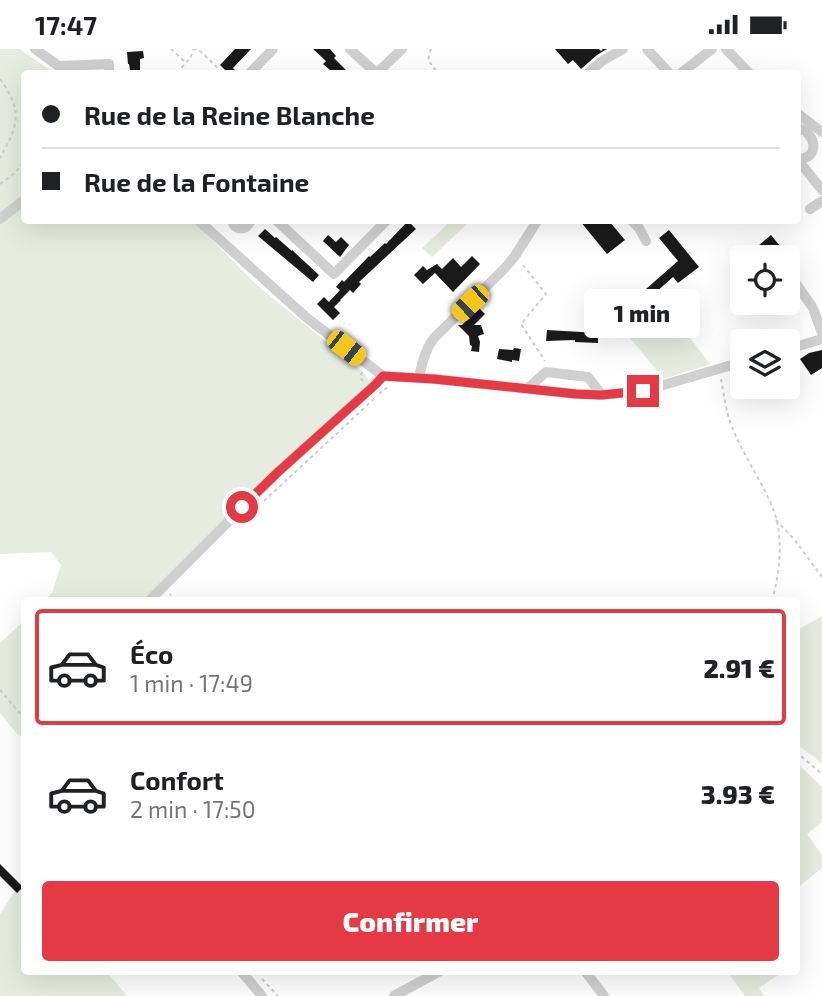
<!DOCTYPE html>
<html lang="fr">
<meta charset="utf-8">
<style>
:root{--surface:#fff;--page:#f2f2f2;--text:#202124;--muted:#757577;--line:#e0e0e0;--accent:#e63946}
body{margin:0;font-family:"Exo 2",sans-serif;background:var(--page);color:var(--text);height:100vh;display:flex;flex-direction:column;font-size:26px;white-space:nowrap}
*{box-sizing:border-box;margin:0}
p{font-size:23px;color:var(--muted)}
.icon{flex:none;width:38px;height:38px;fill:none;stroke:currentColor;stroke-width:2;stroke-linecap:round;stroke-linejoin:round}
.map{position:relative;flex:1;overflow:hidden}
.side{position:absolute;left:21px;top:548px;width:779px;height:378px;display:flex;flex-direction:column;background:var(--surface);border-radius:7px;box-shadow:0 7px 28px #0002}
.side>*{flex:none}
.hud{position:absolute;left:21px;top:21px;width:780px;height:154px;border-radius:7px;box-shadow:0 7px 28px #0002;display:grid;align-content:center;height:154px;padding:0 21px;background:var(--surface)}
.fabs{position:absolute;left:730px;top:196px;display:grid;gap:14px}
.fabs a{display:grid;place-items:center;width:70px;height:70px;border-radius:7px;background:var(--surface);box-shadow:0 7px 28px #0002;font-size:35px}
.end{position:absolute;width:32px;height:32px;margin:-16px;border:9px solid #e63946;background:#fff;box-shadow:0 0 0 4px #fff}
.from{border-radius:50%}
.bubble{position:absolute;height:49px;border-radius:7px;background:var(--surface);box-shadow:0 7px 28px #0002;font-size:23px;font-weight:800;line-height:49px;text-align:center}
.car{position:absolute;width:21px;height:42px;margin:-21px -10px;border-radius:9px;box-shadow:0 0 5px 2px #0007;background:linear-gradient(#f5c518 24%,#345 0 40%,#f5c518 0 76%,#345 0 86%,#f5c518 0)}
.hud b{display:flex;align-items:center;gap:24px;height:66px;font-size:26px}
.hud b+b{border-top:2px solid var(--line)}
.hud i{width:18px;height:18px;background:var(--text)}
ul{padding:12px 0 0;list-style:none}
li{display:flex;align-items:center;gap:21px;height:116px;margin:0 14px 10px;padding:0 7px;border:4px solid transparent;border-radius:7px}
li div{flex:1}
li b{display:block;font-size:26px}
li em{font-style:normal;font-weight:800}
li.selected{border-color:var(--accent)}
li>.icon{width:63px;height:63px;stroke-width:1.5}
.primary-button{display:flex;gap:14px;margin-top:auto;padding:14px 21px}
.primary-button a{flex:1;height:80px;border-radius:7px;background:var(--accent);color:#fff;font-size:28px;font-weight:800;line-height:80px;text-align:center}
.status{display:flex;justify-content:space-between;align-items:center;height:49px;padding:0 35px;background:var(--surface);direction:ltr}
.status svg{height:19px;fill:currentColor}
.map>svg:first-child{display:block}
</style>
<div class="status"><b>17:47</b><svg viewBox="0 0 49 12"><path d="M0 12V9h3v3zM5 12V6h3v6zM10 12V3h3v9zM15 12V0h3v12zM26 1h20v11H26zM47 4h2v5h-2z"/></svg></div>
<div class="map">
<svg width="822" height="947" viewBox="0 0 822 947">
<rect width="100%" height="100%" fill="#fff"/>
<g fill="#e6ecdf">
<path d="M0,0H20L54,24H24V145L0,165Z"/>
<path d="M24,154V172H193L259,238L362,322L370,332L148,551H44L52,544L61,516L51,503L0,505V173Z"/>
<path d="M451,172H470L432,208L422,199Z"/>
<path d="M656,245L710,315L664,330L620,277Z"/>
<path d="M822,567V714L796,695V582Z"/>
<path d="M24,572V688L18,686L0,664V594Z"/>
<path d="M796,713L822,738V773L807,785L822,806V819L796,840Z"/>
<path d="M24,828V922H106L127,947H0V865Z"/>
<path d="M727,922H784L759,939L764,947H745Z"/>
</g>
<g fill="#1a1a1a">
<path d="M235,0H251L233,19L238,24H228L220,16Z"/>
<path d="M313,0H330L336,7L334,9L349,24H327L330,21L323,15L326,12Z"/>
<path d="M555,0H599L601,2L603,0H607L597,6L581,20L573,11L568,15Z"/>
<path d="M143,2L144,9L140,10V21H130L129,15H128L127,3Z"/>
<path d="M408,172L416,180L359,233L361,235L353,244L350,241L340,251H341L334,258L340,264L333,271L317,255L324,248L329,253L340,241L336,238L342,231L344,233L369,207L370,208L385,194L386,195Z"/>
<path d="M580,172H609L625,191L607,205Z"/>
<path d="M265,180L275,189L276,188L292,202V201L319,226L313,233L258,187Z"/>
<path d="M669,181L699,218L678,234L673,228L620,275L614,268L678,212L659,189Z"/>
<path d="M328,186L336,193L341,188L349,196L340,208L323,192Z"/>
<path d="M771,186L789,208H766L758,197Z"/>
<path d="M472,207L480,215L453,243L435,224L423,235L414,226L423,217L427,221L437,215L442,220L453,209L461,218Z"/>
<path d="M479,259L485,265L474,276H481L484,285L478,287L480,293L479,303L471,302L472,297L470,296L469,287L458,276H462Z"/>
<path d="M547,281L598,284V294L575,293V291L546,292Z"/>
<path d="M514,299L521,300L519,312L512,311V313L497,310L499,300L513,301Z"/>
<path d="M822,301V319L811,326L800,310L809,304Z"/>
<path d="M0,815L23,838L17,844L0,827Z"/>
</g>
<g fill="none" stroke-linecap="round" stroke-linejoin="round">
<g stroke="#cdcdcd" stroke-width="2" stroke-dasharray="3.5 3.5" stroke-linecap="butt">
<path d="M171,0L186,14"/>
<path d="M193,0L199,1L223,24"/>
<path d="M431,0L428,11L438,24"/>
<path d="M177,24L191,8L193,0"/>
<path d="M0,30C24,63 18,76 0,109"/>
<path d="M0,135L15,124L24,112"/>
<path d="M523,216L546,245L521,275L545,312"/>
<path d="M362,323L360,328L364,334"/>
<path d="M721,330C724,346 726,363 732,378C743,406 762,432 773,460C784,487 780,524 772,551"/>
<path d="M379,345L388,338"/>
<path d="M264,452L375,349"/>
<path d="M776,471L794,490L822,528"/>
<path d="M165,551L171,545"/>
<path d="M0,641L24,669"/>
<path d="M796,703L822,725"/>
<path d="M262,930L278,947"/>
</g>
<g stroke="#d0d0d0" stroke-width="10">
<path d="M35,0L64,21"/>
<path d="M350,0L376,24"/>
<path d="M647,0L669,24"/>
<path d="M726,0L749,24"/>
<path d="M60,17L109,15V24"/>
<path d="M250,24L273,0"/>
<path d="M377,24L402,0"/>
<path d="M588,24L602,12L623,0"/>
<path d="M681,24L712,0"/>
<path d="M798,65L822,83"/>
<path d="M798,79C817,84 820,110 798,110"/>
<path d="M798,111L822,141"/>
<path d="M810,160L822,152"/>
<path d="M0,170L24,151"/>
<path d="M199,172L307,269L383,327L434,330L576,345L602,346L643,342L742,313"/>
<path d="M232,172C234,179 240,181 246,178L251,172"/>
<path d="M277,172L334,225L386,172"/>
<path d="M632,172L639,179L646,192"/>
<path d="M788,223L813,259L822,284"/>
<path d="M788,300L822,290"/>
<path d="M419,329C422,314 425,301 434,289L505,219L515,207L537,172"/>
<path d="M528,339L546,323L588,328L602,346"/>
<path d="M150,551L278,423L369,341L383,327"/>
<path d="M241,922L262,947"/>
<path d="M585,922L604,947"/>
<path d="M394,947L440,922"/>
</g>
</g>
<g fill="none" stroke-linecap="round" stroke-linejoin="round">
<path stroke="#e63946" stroke-width="9" d="M242,458L278,423L376,335L383,327L434,330L576,345L601,346L643,342"/>
</g>
</svg>
<div class="fabs">
<a><svg class="icon" aria-label="locate" viewBox="0 0 24 24"><circle cx="12" cy="12" r="6"/><path d="M12 2v4M12 18v4M2 12h4M18 12h4"/></svg></a>
<a><svg class="icon" aria-label="layers" viewBox="0 0 24 24"><path d="M12 4l9 5-9 5-9-5zM3 14l9 5 9-5"/></svg></a>
</div>
<i class="end from" style="left:242px;top:458px"></i>
<i class="end" style="left:643px;top:342px"></i>
<div class="bubble" style="left:584px;top:240px;width:116px">1 min</div>
<i class="car" style="left:470px;top:254px;rotate:226deg"></i>
<i class="car" style="left:346px;top:299px;rotate:128deg"></i>
<div class="hud">
<b><i class="from"></i>Rue de la Reine Blanche</b>
<b><i></i>Rue de la Fontaine</b>
</div>
<section class="side">
<ul>
<li class="selected"><svg class="icon" aria-label="car" viewBox="0 0 24 24"><path d="M5 17H2v-5l4-1 3-4h7l3 4 3 1v5h-3M9 17h6M6 11h13"/><circle cx="7" cy="17" r="2"/><circle cx="17" cy="17" r="2"/></svg><div><b>Éco</b><p>1 min · 17:49</p></div><em>2.91 €</em></li>
<li><svg class="icon" aria-label="car" viewBox="0 0 24 24"><path d="M5 17H2v-5l4-1 3-4h7l3 4 3 1v5h-3M9 17h6M6 11h13"/><circle cx="7" cy="17" r="2"/><circle cx="17" cy="17" r="2"/></svg><div><b>Confort</b><p>2 min · 17:50</p></div><em>3.93 €</em></li>
</ul>
<div class="primary-button"><a>Confirmer</a></div>
</section>
</div>
